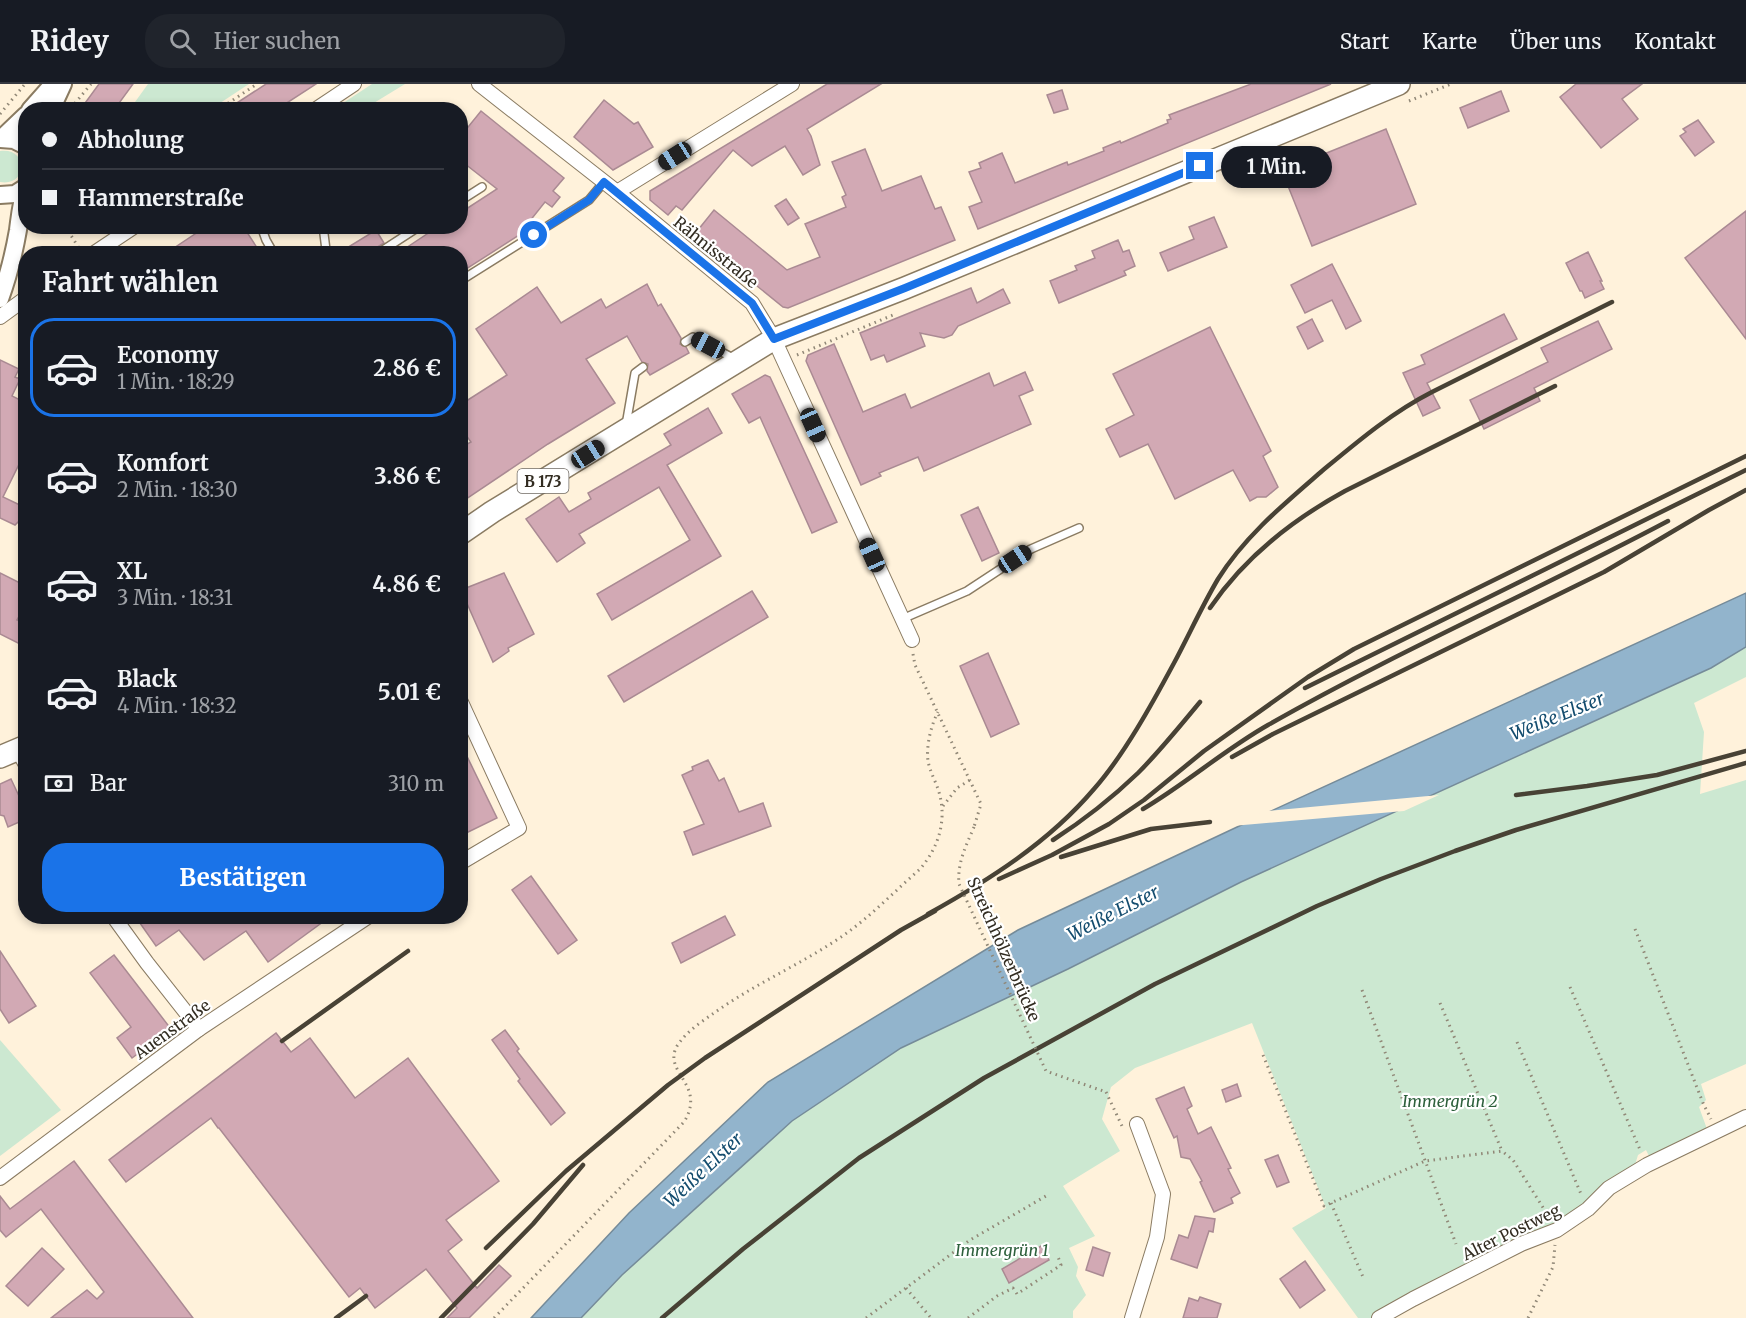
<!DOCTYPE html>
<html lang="de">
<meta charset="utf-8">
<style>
:root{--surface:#171b24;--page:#20242c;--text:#f1f3f6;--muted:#9ea1a6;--line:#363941;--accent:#1a73e8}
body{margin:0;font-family:Merriweather,serif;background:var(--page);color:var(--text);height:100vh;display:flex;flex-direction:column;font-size:22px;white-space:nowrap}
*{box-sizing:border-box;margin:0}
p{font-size:20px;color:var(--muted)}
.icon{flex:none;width:33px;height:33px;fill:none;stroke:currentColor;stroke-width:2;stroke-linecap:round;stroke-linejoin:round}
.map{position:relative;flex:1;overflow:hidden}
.side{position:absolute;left:18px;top:162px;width:450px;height:678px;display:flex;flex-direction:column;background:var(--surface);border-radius:24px;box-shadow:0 3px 9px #0003}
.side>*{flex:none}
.guide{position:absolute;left:18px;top:18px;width:450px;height:132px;border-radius:24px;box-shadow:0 3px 9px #0003;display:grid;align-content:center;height:132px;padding:0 24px;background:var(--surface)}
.end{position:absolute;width:27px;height:27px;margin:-14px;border:8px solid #1a73e8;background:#fff;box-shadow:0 0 0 3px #fff}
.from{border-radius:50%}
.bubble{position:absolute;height:42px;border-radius:21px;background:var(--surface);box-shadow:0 3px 9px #0003;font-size:20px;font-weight:700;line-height:42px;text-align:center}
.car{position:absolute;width:18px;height:36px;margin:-18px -9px;border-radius:8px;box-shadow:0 0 4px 2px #0007;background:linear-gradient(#222 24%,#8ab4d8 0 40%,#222 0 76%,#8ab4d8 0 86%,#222 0)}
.guide b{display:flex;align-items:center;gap:21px;height:57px;font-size:22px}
.guide b+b{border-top:2px solid var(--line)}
.guide i{width:15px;height:15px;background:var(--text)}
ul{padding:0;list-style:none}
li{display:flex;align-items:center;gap:18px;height:99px;margin:0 12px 9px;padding:0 12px;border:3px solid transparent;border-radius:24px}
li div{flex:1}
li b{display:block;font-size:22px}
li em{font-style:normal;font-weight:700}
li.current{border-color:var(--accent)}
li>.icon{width:54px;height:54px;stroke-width:1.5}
h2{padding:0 24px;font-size:27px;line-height:72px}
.pay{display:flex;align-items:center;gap:15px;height:66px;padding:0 24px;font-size:22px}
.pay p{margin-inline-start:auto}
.button{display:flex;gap:12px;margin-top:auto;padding:12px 24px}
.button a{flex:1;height:69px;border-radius:24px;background:var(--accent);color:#fff;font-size:24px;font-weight:700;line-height:69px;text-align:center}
header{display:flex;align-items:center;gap:36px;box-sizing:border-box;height:84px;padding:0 30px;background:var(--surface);border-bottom:2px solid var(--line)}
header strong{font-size:28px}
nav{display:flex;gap:33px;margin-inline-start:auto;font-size:21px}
.search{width:420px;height:54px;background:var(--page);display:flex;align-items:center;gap:15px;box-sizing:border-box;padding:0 21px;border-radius:24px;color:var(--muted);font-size:22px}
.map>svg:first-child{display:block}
</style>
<header>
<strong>Ridey</strong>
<div class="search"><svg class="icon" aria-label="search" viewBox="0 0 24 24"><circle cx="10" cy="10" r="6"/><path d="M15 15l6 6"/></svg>Hier suchen</div>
<nav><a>Start</a><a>Karte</a><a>Über uns</a><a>Kontakt</a></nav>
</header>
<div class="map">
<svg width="1746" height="1234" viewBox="0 0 1746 1234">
<rect width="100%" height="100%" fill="#fff2db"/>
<g fill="#cce8d1">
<path d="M148,0H249L211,25H130Z"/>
<path d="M372,0H405L364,25H334Z"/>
<path d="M0,67C29,63 28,103 0,98Z"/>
<path d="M1746,563V593L1694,619L1704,648L1700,710L1746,696V980L1701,1000L1706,1016L1699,1023L1707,1045L1650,1074L1646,1066L1638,1071L1635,1081L1621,1089L1589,1116L1561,1137L1478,1174L1371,1234H1358L1292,1144L1326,1124L1252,939L1135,984L1111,1003L1102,1035L1120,1067L1063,1102L1095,1152L1069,1164L1078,1183L1076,1192L1086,1211L1073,1227V1234H581L622,1191L792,1037L901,964L1068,885L1241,798L1711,584Z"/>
<path d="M0,956L61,1026L0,1072Z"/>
</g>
<path fill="#92b4cc" stroke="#758b99" stroke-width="1.5" d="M1746,509V563L1711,584L1241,798L1068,885L901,964L792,1037L622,1191L581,1234H531L629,1129L768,998L1018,846L1269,728Z"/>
<path fill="#fff2db" d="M1439,711L1404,727L1232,742L1266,727Z"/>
<g fill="#d2a9b4" stroke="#aa8a93" stroke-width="1.5">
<path d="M99,0H133L114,26H80Z"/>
<path d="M266,0H316L276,26H226Z"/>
<path d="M827,0H881L807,45L811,52L820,81L803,91L785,62L752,82L733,66L682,126L676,122L668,131L650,116V107Z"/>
<path d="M1251,0H1331L978,145L969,123L982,118L969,88L981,84L979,79L1002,69L1015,99L1067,78L1068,81L1104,67L1103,64L1120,57L1121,59L1168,39L1167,36L1171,35L1169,31Z"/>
<path d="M1576,0H1642L1622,15L1638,35L1601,64L1560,13Z"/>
<path d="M1062,6L1068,25L1054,29L1047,11Z"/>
<path d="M1501,7L1509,27L1468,44L1460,24Z"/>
<path d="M604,16L634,40L638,38L653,63L613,86L574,53Z"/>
<path d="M481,27L564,94L553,107L560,113L552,123L545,118L525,143L527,146L460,189V170H397L439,142H460V129L497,105L460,76V53Z"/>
<path d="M1698,36L1714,58L1695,72L1680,52L1686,48L1683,45Z"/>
<path d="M1386,45L1416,120L1312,162L1282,87Z"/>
<path d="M865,65L882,107L921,92L935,125L941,123L955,156L788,224L783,223L694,151L714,126L787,186L820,173L805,140L846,123L842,113L846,111L832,78Z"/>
<path d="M786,115L799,134L788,141L775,122Z"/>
<path d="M1746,127V255L1685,174Z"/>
<path d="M1214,133L1227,163L1168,187L1160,169L1194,155L1189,143Z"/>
<path d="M207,142H243L261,170H165Z"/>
<path d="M376,146L384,159L374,165L371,170H337Z"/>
<path d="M1118,156L1123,168L1129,166L1135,182L1124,187L1126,191L1059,219L1050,197L1077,186L1075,182L1095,174L1092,167Z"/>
<path d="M1588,168L1602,197H1600L1604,205L1585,214L1582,207H1580L1566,179Z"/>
<path d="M1332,180L1361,237L1346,245L1332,216L1305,229L1291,201Z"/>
<path d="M647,200L658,222L661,220L681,254L680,260L686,263L689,269L650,291L647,287L648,280L642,278L627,252L586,275L615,319L548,360L460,419V364L471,358L460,343V321L507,291L476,245L537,203L561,239L601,215L606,224Z"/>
<path d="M971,204L977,219L1003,205L1010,219L958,242L952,251L944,254L920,249L925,262L887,278L884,271L871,276L860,249Z"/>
<path d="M1504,230L1517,255L1427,299L1440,324L1423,332L1403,289L1425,280L1421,271Z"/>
<path d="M1312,235L1323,257L1308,265L1297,243Z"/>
<path d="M1598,237L1612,265L1534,304L1540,317L1484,345L1470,316L1548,278L1541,264Z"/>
<path d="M1210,243L1271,367L1263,372L1278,403L1266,413H1257L1250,417L1233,386L1175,415L1148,360L1120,373L1106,345L1134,331L1113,290Z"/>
<path d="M834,260L863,328L905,310L911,324L989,289L994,302L1025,288L1033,306L1019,312L1031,340L924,387L918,373L879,389L881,392L861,401L806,277L808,271Z"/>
<path d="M0,276L19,285L15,293L20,295L12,312L26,319V366L3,413L26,424L23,433L15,441L0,434Z"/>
<path d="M765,291L770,293L837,438L812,449L760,333L749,339L732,310Z"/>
<path d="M708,324L722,349L667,381L721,472L612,536L597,510L690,456L659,403L579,450L585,459L557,478L526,435L559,413L569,428L591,415L588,409L671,361L664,350Z"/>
<path d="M978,423L999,469L982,477L961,431Z"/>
<path d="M0,489L26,502V520L17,536L26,540V563L0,550Z"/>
<path d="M504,489L534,550L508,564L509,567L493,578L461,506Z"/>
<path d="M752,507L768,533L624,618L608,592Z"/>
<path d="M988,569L1019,640L991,653L960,582Z"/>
<path d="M460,658L497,734L460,752Z"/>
<path d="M708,676L719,697L724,694L739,728L763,719L771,742L693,771L684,748L704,740L682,691L693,686L692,683Z"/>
<path d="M11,695L26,727V735L8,743L4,732L0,731V700Z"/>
<path d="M531,792L577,856L558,870L512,806Z"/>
<path d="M135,832H331L268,878L246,847L204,876L179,846L156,862Z"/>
<path d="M725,832L735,851L681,879L672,859Z"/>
<path d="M0,867L36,922L9,939L0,925Z"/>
<path d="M114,871L171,945L132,974L117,954L131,943L90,889Z"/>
<path d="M505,946L519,965L517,967L565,1029L551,1041L518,997L520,995L492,956Z"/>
<path d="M276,949L291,968L310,954L355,1014L408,974L499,1097L446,1136L462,1156L448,1167L477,1204L499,1181L511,1192L469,1234H447L457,1224L426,1185L375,1224L360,1204L349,1213L219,1044H218L211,1034L126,1098L109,1076Z"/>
<path d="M1237,1000L1241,1012L1226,1018L1222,1006Z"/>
<path d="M1184,1003L1192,1022L1187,1025L1198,1050L1211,1043L1231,1084L1228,1085L1240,1109L1231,1114L1233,1119L1214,1128L1200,1098L1202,1097L1190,1075L1181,1073L1177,1052L1174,1054L1156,1015Z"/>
<path d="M1278,1071L1289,1098L1277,1103L1265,1076Z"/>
<path d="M74,1077L193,1234H51L87,1206L97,1215L104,1208L41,1125L6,1153L0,1146V1112L10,1125Z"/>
<path d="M1195,1132L1215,1135L1213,1148L1209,1147L1197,1184L1171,1175L1179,1151L1188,1154Z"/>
<path d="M1041,1162L1049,1176L1009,1199L1002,1185Z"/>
<path d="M1093,1163L1110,1169L1103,1192L1086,1186Z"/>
<path d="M42,1164L64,1185L28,1222L6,1202Z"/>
<path d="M1305,1177L1325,1206L1300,1224L1280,1195Z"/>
<path d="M1200,1213L1221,1220L1217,1234H1183L1189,1214L1198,1217Z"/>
</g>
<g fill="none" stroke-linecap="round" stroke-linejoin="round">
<defs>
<g id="service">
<path d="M460,117L482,103"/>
<path d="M261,142L266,156L274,170"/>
<path d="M323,142L326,166L329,170"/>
<path d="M377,170L420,142"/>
<path d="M460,197L589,116L604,98"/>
<path d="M685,258L693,253L733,274"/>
<path d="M626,341L635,289L643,283"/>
<path d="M902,535L967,507L1031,465L1079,444"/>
</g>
<g id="minor">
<path d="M479,0L617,108L752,219L774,255L912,556"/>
<path d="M315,26L354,0"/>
<path d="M617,108L792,0"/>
<path d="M93,170L135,142"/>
<path d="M0,233L26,214"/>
<path d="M460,616L519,744L460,779"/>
<path d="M18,666L26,681"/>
<path d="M113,832L147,879L199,945"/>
<path d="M0,1094L199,945L369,832"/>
<path d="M1132,1234L1157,1153L1163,1110L1137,1040"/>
<path d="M1379,1234L1413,1215L1521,1160L1557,1146L1588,1125L1609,1104L1647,1081L1746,1033"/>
</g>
<g id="tertiary">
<path d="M30,26L53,0"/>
<path d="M51,26L63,0"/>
<path d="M2,54L26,31"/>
<path d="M0,55L14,56L26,62"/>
<path d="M0,111L15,110L26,103"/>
<path d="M0,215C8,193 14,169 18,146C20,131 21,118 26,104"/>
</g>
<g id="primary">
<path d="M460,450L492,428L774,255L905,204L1399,0"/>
<path d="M0,673L26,662"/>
</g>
</defs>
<use href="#service" stroke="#8a7b62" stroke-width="10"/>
<use href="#minor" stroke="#8a7b62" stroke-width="16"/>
<use href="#tertiary" stroke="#8a7b62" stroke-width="20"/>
<use href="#primary" stroke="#8a7b62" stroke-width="24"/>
<g stroke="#908776" stroke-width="3" stroke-dasharray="1.5 4.5" stroke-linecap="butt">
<path d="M1409,17L1451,0"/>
<path d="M71,24L91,0"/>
<path d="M218,26L257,0"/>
<path d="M0,30L25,0"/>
<path d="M65,142L79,164"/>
<path d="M797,271L893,231"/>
<path d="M913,570L915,581L981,720L974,743"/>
<path d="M943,722L957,704L970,696"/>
<path d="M1635,845L1703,1019L1711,1035"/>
<path d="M1570,903L1641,1068"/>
<path d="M1362,906L1456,1160"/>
<path d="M1440,919L1502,1067"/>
<path d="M1517,958L1581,1110"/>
<path d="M1263,971L1324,1122L1425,1077L1502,1067L1513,1076L1549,1133"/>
<path d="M1106,1008L1122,1042"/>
<path d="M1331,1119L1363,1193"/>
<path d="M906,1204L931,1234"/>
<path d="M494,1234L684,1038C707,1000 662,989 677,962C686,948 701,938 714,929C756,899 802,880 844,851C871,832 895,807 920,785C939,763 947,736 939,708C936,698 930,688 928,677C926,662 931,641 938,628"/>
<path d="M866,1234L970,1156L1046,1112"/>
<path d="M968,1234L997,1212L1013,1204L1017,1210L1061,1181L1057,1170"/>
<path d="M1528,1234L1553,1183L1555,1161"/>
</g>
<use href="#service" stroke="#fff" stroke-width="7"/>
<use href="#minor" stroke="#fff" stroke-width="14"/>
<use href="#tertiary" stroke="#fff" stroke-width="16"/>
<use href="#primary" stroke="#fff" stroke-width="21"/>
<g stroke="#484235" stroke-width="4.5">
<path d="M1210,524C1244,474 1292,436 1345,407L1555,302"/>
<path d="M1305,604L1746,386"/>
<path d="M1232,673L1273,650L1604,488L1709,426L1746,406"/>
<path d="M1516,711L1587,702L1657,691L1746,667"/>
<path d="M1143,725C1187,699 1224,666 1268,641C1398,567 1536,507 1668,437"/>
<path d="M1053,756C1084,736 1112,714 1138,689C1160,667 1180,642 1200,618"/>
<path d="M1061,773L1151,745L1210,738"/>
<path d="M999,795L1052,771L1109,740L1144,716L1204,667L1308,593L1354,565L1746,372"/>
<path d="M928,830C989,796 1048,759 1094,705C1124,671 1152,620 1174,579C1189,551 1202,522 1218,495C1245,452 1284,420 1322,387C1357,358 1391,329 1432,308L1612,218"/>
<path d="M282,957L408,867"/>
<path d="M486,1164L566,1087L668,1001L705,974L901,846L935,827"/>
<path d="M336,1234L366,1212"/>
<path d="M441,1234L533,1140L583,1081"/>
<path d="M662,1234L743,1165L859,1074L984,994L1155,900L1317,822L1381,795L1455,767L1516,746L1746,679"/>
</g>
<path stroke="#908776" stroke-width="3" stroke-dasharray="1.5 4.5" stroke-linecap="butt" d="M974,743C966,762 957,779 959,800L1046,987L1106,1008"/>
</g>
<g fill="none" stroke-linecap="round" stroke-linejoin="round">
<path stroke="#1a73e8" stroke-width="8" d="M534,151L589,116L604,98L752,219L774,255L905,204L1200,82"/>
</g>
<g text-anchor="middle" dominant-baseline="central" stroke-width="4.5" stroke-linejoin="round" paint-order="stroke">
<rect fill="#fff" stroke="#706b64" stroke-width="1.5" x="517.5" y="385" width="51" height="24" rx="4.5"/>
<g font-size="15" font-weight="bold" fill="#322c21">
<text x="543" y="397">B 173</text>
</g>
<g font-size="16" fill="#322c21" stroke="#fff">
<text transform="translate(716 168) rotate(39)">Rähnisstraße</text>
<text transform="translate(1004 865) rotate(66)">Streichhölzerbrücke</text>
<text transform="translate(172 945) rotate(-36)">Auenstraße</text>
<text transform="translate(1511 1148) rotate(-26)">Alter Postweg</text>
</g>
<g font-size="16" font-style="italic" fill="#2d603c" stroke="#fff">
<text x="1450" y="1017">Immergrün 2</text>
<text x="1002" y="1166">Immergrün 1</text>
</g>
<g font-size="18" font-style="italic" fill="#144d6f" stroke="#fff">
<text transform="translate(1557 632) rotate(-22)">Weiße Elster</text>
<text transform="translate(1113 829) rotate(-27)">Weiße Elster</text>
<text transform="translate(703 1086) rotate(-43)">Weiße Elster</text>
</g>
</g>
</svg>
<i class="end from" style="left:534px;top:151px"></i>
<i class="end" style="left:1200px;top:82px"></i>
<div class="bubble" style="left:1221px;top:62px;width:111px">1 Min.</div>
<i class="car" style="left:675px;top:72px;rotate:238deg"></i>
<i class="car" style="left:708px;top:261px;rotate:298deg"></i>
<i class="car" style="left:813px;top:341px;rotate:156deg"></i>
<i class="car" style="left:588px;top:370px;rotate:58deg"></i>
<i class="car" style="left:872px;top:471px;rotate:336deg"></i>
<i class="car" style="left:1015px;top:475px;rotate:57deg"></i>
<div class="guide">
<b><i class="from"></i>Abholung</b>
<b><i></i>Hammerstraße</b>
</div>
<section class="side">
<h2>Fahrt wählen</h2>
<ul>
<li class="current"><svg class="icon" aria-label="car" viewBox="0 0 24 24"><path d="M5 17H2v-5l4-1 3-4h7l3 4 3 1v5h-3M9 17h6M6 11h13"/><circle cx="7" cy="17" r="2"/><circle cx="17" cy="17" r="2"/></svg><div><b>Economy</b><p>1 Min. · 18:29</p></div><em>2.86 €</em></li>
<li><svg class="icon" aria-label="car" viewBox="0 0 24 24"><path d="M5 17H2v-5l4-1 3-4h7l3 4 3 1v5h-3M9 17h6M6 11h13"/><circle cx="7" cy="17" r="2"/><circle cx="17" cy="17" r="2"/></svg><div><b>Komfort</b><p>2 Min. · 18:30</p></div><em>3.86 €</em></li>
<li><svg class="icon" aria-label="car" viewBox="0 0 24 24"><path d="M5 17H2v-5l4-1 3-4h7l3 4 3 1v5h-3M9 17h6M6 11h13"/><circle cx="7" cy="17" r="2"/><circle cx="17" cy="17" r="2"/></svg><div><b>XL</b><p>3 Min. · 18:31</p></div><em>4.86 €</em></li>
<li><svg class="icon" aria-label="car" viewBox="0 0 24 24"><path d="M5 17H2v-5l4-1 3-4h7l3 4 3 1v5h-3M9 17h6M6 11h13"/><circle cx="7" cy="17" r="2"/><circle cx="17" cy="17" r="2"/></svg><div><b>Black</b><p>4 Min. · 18:32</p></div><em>5.01 €</em></li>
</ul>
<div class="pay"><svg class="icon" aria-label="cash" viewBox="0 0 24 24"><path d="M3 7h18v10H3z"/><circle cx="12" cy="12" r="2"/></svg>Bar<p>310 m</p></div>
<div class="button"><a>Bestätigen</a></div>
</section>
</div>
